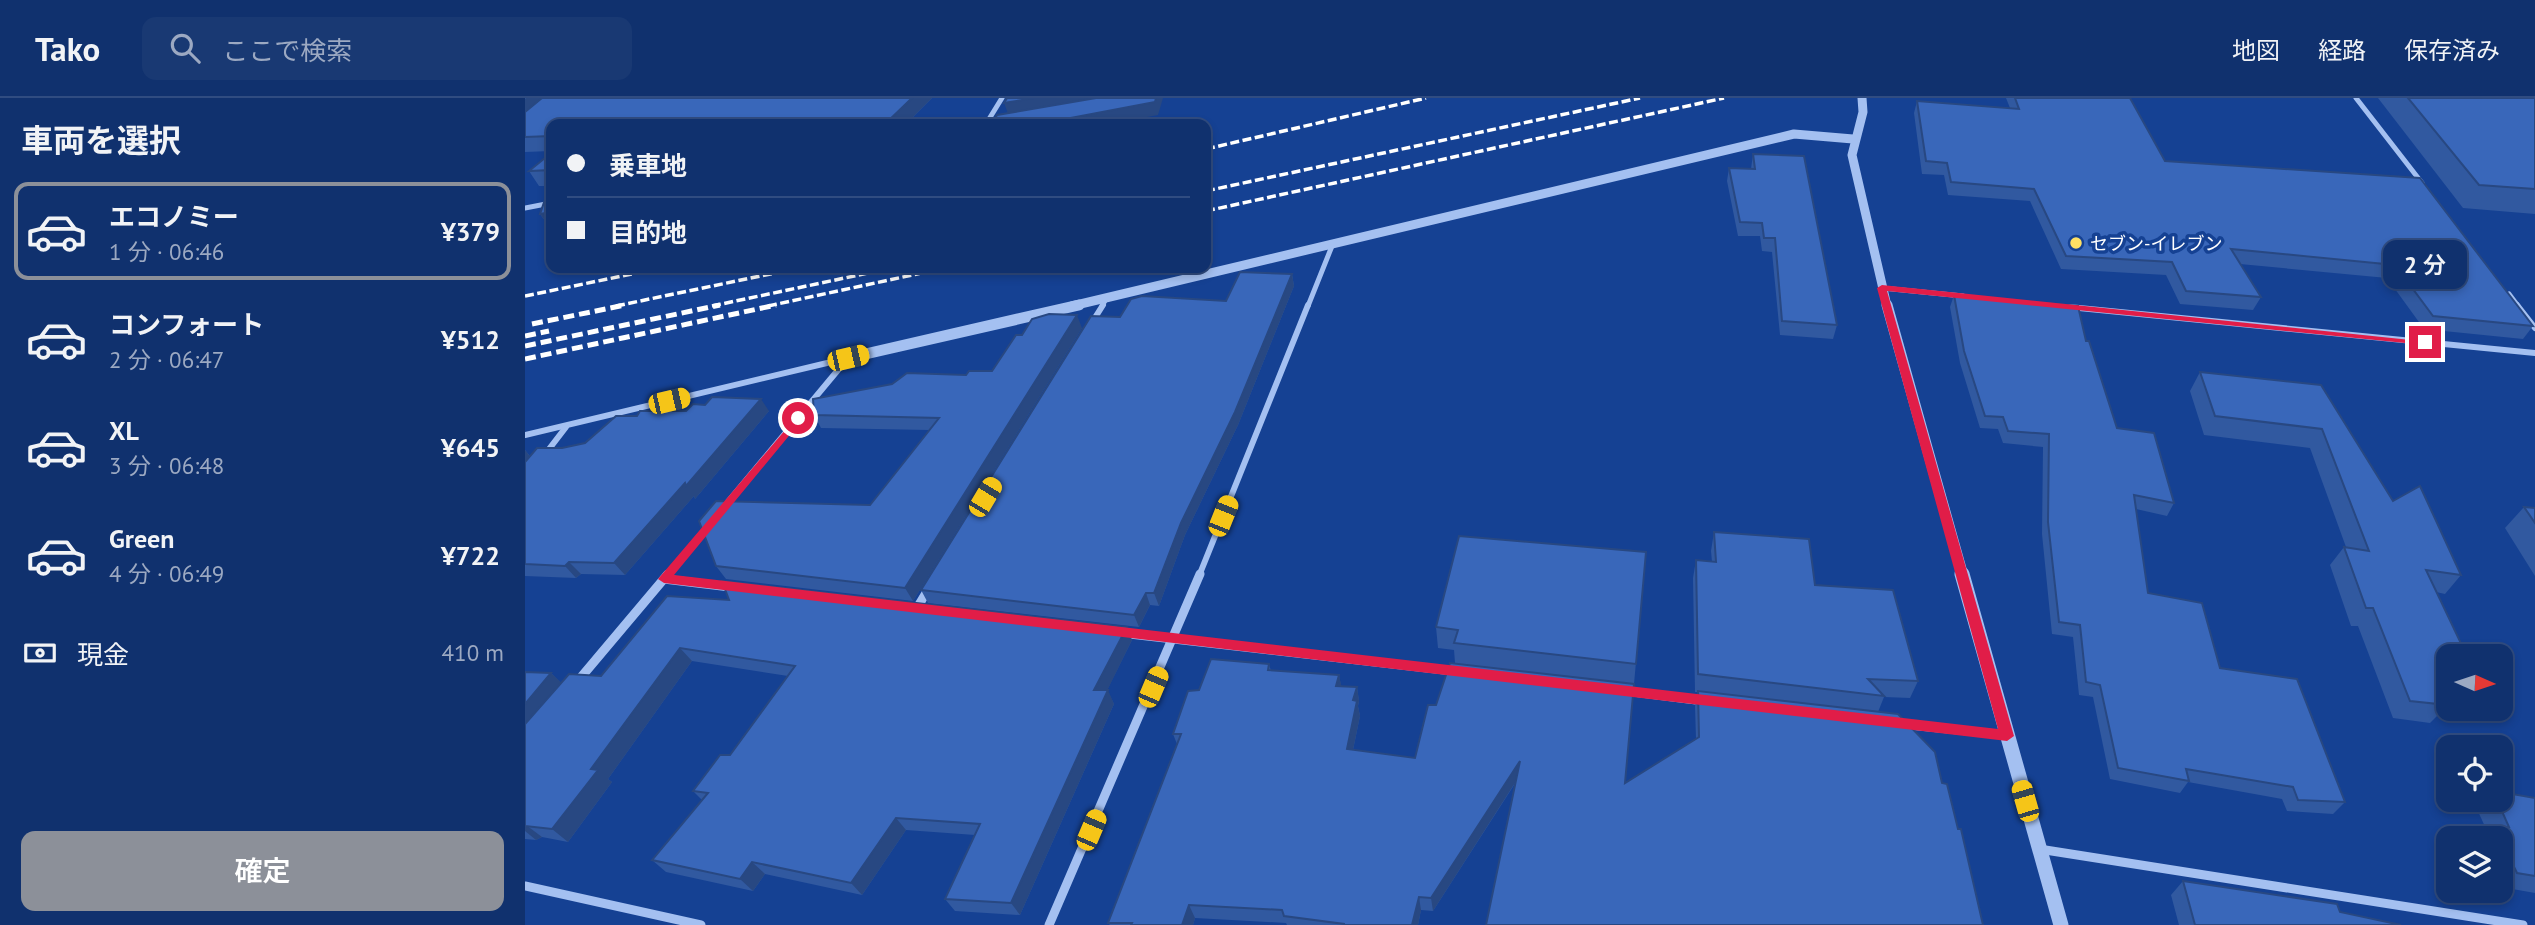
<!DOCTYPE html>
<html lang="ja">
<meta charset="utf-8">
<style>
:root{--surface:#10316e;--page:#193973;--text:#f1f3f6;--muted:#9ca9c2;--line:#304c81;--accent:#8c9099}
body{margin:0;font-family:"PT Sans","Noto Sans JP",sans-serif;background:var(--page);color:var(--text);height:100vh;display:flex;flex-direction:column;font-size:26px;white-space:nowrap}
*{box-sizing:border-box;margin:0}
p{font-size:23px;color:var(--muted)}
.icon{flex:none;width:38px;height:38px;fill:none;stroke:currentColor;stroke-width:2;stroke-linecap:round;stroke-linejoin:round}
.map{position:relative;flex:1;overflow:hidden}
.side{display:flex;flex-direction:column;background:var(--surface);width:525px}
.side>*{flex:none}
.guide{position:absolute;left:21px;top:21px;width:665px;height:154px;border-radius:14px;box-shadow:0 4px 10px #0003,0 0 0 2px var(--line);display:grid;align-content:center;height:154px;padding:0 21px;background:var(--surface)}
.needle{width:46px;rotate:93deg}
.tools{position:absolute;left:1911px;top:546px;display:grid;gap:14px}
.tools a{display:grid;place-items:center;width:77px;height:77px;border-radius:14px;background:var(--surface);box-shadow:0 4px 10px #0003,0 0 0 2px var(--line);font-size:35px}
.end{position:absolute;width:32px;height:32px;margin:-16px;border:9px solid #e11d48;background:#fff;box-shadow:0 0 0 4px #fff}
.from{border-radius:50%}
.bubble{position:absolute;height:49px;border-radius:14px;background:var(--surface);box-shadow:0 4px 10px #0003,0 0 0 2px var(--line);font-size:23px;font-weight:600;line-height:49px;text-align:center}
.car{position:absolute;width:21px;height:42px;margin:-21px -10px;border-radius:9px;box-shadow:0 0 5px 2px #0007;background:linear-gradient(#f5c518 24%,#345 0 40%,#f5c518 0 76%,#345 0 86%,#f5c518 0)}
.guide b{display:flex;align-items:center;gap:24px;height:66px;font-size:26px}
.guide b+b{border-top:2px solid var(--line)}
.guide i{width:18px;height:18px;background:var(--text)}
ul{padding:0;list-style:none}
li{display:flex;align-items:center;gap:21px;height:98px;margin:0 14px 10px;padding:0 7px;border:4px solid transparent;border-radius:14px}
li div{flex:1}
li b{display:block;font-size:26px}
li em{font-style:normal;font-weight:600}
li.on{border-color:var(--accent)}
li>.icon{width:63px;height:63px;stroke-width:1.5}
h2{padding:0 21px;font-size:32px;line-height:84px}
.pay{display:flex;align-items:center;gap:18px;height:77px;padding:0 21px;font-size:26px}
.pay p{margin-inline-start:auto}
.action{display:flex;gap:14px;margin-top:auto;padding:14px 21px}
.action a{flex:1;height:80px;border-radius:14px;background:var(--accent);color:#fff;font-size:28px;font-weight:600;line-height:80px;text-align:center}
header{display:flex;align-items:center;gap:42px;box-sizing:border-box;height:98px;padding:0 35px;background:var(--surface);border-bottom:2px solid var(--line)}
header strong{font-size:33px}
nav{display:flex;gap:38px;margin-inline-start:auto;font-size:24px}
.search{width:490px;height:63px;background:var(--page);display:flex;align-items:center;gap:18px;box-sizing:border-box;padding:0 24px;border-radius:14px;color:var(--muted);font-size:26px}
main{display:flex;flex:1;min-height:0}
.map>svg:first-child{display:block}
</style>
<header>
<strong>Tako</strong>
<div class="search"><svg class="icon" aria-label="search" viewBox="0 0 24 24"><circle cx="10" cy="10" r="6"/><path d="M15 15l6 6"/></svg>ここで検索</div>
<nav><a>地図</a><a>経路</a><a>保存済み</a></nav>
</header>
<main>
<section class="side">
<h2>車両を選択</h2>
<ul>
<li class="on"><svg class="icon" aria-label="car" viewBox="0 0 24 24"><path d="M5 17H2v-5l4-1 3-4h7l3 4 3 1v5h-3M9 17h6M6 11h13"/><circle cx="7" cy="17" r="2"/><circle cx="17" cy="17" r="2"/></svg><div><b>エコノミー</b><p>1 分 · 06:46</p></div><em>¥379</em></li>
<li><svg class="icon" aria-label="car" viewBox="0 0 24 24"><path d="M5 17H2v-5l4-1 3-4h7l3 4 3 1v5h-3M9 17h6M6 11h13"/><circle cx="7" cy="17" r="2"/><circle cx="17" cy="17" r="2"/></svg><div><b>コンフォート</b><p>2 分 · 06:47</p></div><em>¥512</em></li>
<li><svg class="icon" aria-label="car" viewBox="0 0 24 24"><path d="M5 17H2v-5l4-1 3-4h7l3 4 3 1v5h-3M9 17h6M6 11h13"/><circle cx="7" cy="17" r="2"/><circle cx="17" cy="17" r="2"/></svg><div><b>XL</b><p>3 分 · 06:48</p></div><em>¥645</em></li>
<li><svg class="icon" aria-label="car" viewBox="0 0 24 24"><path d="M5 17H2v-5l4-1 3-4h7l3 4 3 1v5h-3M9 17h6M6 11h13"/><circle cx="7" cy="17" r="2"/><circle cx="17" cy="17" r="2"/></svg><div><b>Green</b><p>4 分 · 06:49</p></div><em>¥722</em></li>
</ul>
<div class="pay"><svg class="icon" aria-label="cash" viewBox="0 0 24 24"><path d="M3 7h18v10H3z"/><circle cx="12" cy="12" r="2"/></svg>現金<p>410 m</p></div>
<div class="action"><a>確定</a></div>
</section>
<div class="map">
<svg width="2010" height="827" viewBox="0 0 2010 827">
<rect width="100%" height="100%" fill="#154193"/>
<g fill="none" stroke-linecap="round" stroke-linejoin="round">
<g stroke="#a4c0f1" stroke-width="5">
<path d="M1831,0L1897,85"/>
<path d="M461,26L477,0"/>
<path d="M0,110L26,105"/>
<path d="M1357,190L1438,198"/>
<path d="M1984,196L1993,208"/>
<path d="M577,208L582,199"/>
<path d="M783,208L807,148"/>
</g>
<g stroke="#a4c0f1" stroke-width="6">
<path d="M1992,207L2010,230"/>
<path d="M1544,209L2010,255"/>
<path d="M566,226L578,207"/>
<path d="M0,337L323,260"/>
<path d="M21,355L41,329"/>
<path d="M198,410L323,260"/>
<path d="M141,478L184,427"/>
<path d="M674,478L783,207"/>
</g>
<g stroke="#a4c0f1" stroke-width="9">
<path d="M139,481L205,489"/>
<path d="M392,510L404,490"/>
<path d="M596,535L928,573"/>
<path d="M52,584L143,476"/>
<path d="M1100,593L1179,603"/>
<path d="M1375,626L1481,637"/>
<path d="M1514,751L1998,827"/>
<path d="M0,788L176,827"/>
<path d="M524,827L675,476"/>
</g>
<g stroke="#a4c0f1" stroke-width="9">
<path d="M1337,0L1338,14L1327,57L1362,208"/>
<path d="M547,208L1269,36L1328,41"/>
</g>
<g stroke="#a4c0f1" stroke-width="11">
<path d="M1362,207L1438,478"/>
<path d="M323,260L554,207"/>
</g>
<path stroke="#a4c0f1" stroke-width="15" d="M1437,476L1536,827"/>
<g stroke="#fff" stroke-width="3.5" stroke-dasharray="9 3.5" stroke-linecap="butt">
<path d="M681,51L901,0"/>
<path d="M681,93L1115,0"/>
<path d="M681,113L1199,0"/>
<path d="M0,198L136,170"/>
<path d="M91,208L274,170"/>
<path d="M187,208L367,170"/>
<path d="M243,208L420,170"/>
</g>
<g stroke="#fff" stroke-width="5" stroke-dasharray="11 5" stroke-linecap="butt">
<path d="M7,226L100,207"/>
<path d="M0,238L24,233"/>
<path d="M0,248L195,207"/>
<path d="M0,261L251,207"/>
</g>
</g>
<g fill="#3159a0">
<path d="M0,0H407L381,26H26V53L0,54Z"/>
<path d="M1481,0H1605L1640,63L2008,228L1998,241L1899,231L1862,180L1715,166L1736,199L1728,212L1655,206L1641,177L1536,171L1505,103L1423,97L1419,77L1397,76L1389,15L1392,3L1485,10Z"/>
<path d="M1853,0H2010V116L1938,110Z"/>
<path d="M26,55V131L15,116L25,88H14L4,73Z"/>
<path d="M1228,56L1312,227L1308,241L1255,237L1247,154L1237,153L1235,138H1213L1202,83L1204,70L1226,71Z"/>
<path d="M767,176L769,188L713,327L660,437L634,508L625,507L614,529L403,505L396,492L701,203Z"/>
<path d="M1429,197L1561,243L1592,330L1649,405L1642,418L1611,411L1623,495L1695,570L1820,704L1808,716L1762,713L1757,701L1663,684L1655,695L1585,681L1568,599L1554,597L1548,539L1527,536L1517,436L1518,349L1478,345L1473,331L1455,330L1435,265L1425,209Z"/>
<path d="M557,230L388,503L201,481L191,468L345,407L404,332L296,330L289,317L441,277L467,273L497,237Z"/>
<path d="M1675,274L1796,287L1868,403L1936,477L1920,496L1911,494L1923,558V611H1958L1945,623L1912,618L1905,625L1868,620L1833,528H1826L1805,467L1819,449H1821L1785,350L1679,337L1665,293Z"/>
<path d="M244,313L170,401L169,398L100,477L56,476L51,480L0,478V352L5,358L60,345L112,318Z"/>
<path d="M1999,409L2010,410V478L1980,430Z"/>
<path d="M1189,434L1284,441L1290,487L1368,492L1393,583L1385,600L1359,599L1353,614L1373,616L1410,654L1417,685L1422,686L1433,731H1436L1458,827H961L991,684L908,813L896,812L893,827H762L761,825L670,820L668,827H585L583,825L652,646L648,636L663,593L674,592L686,561L744,566L746,573L814,577L816,588L832,589L834,603L833,608L835,618L828,652L890,660L903,607H911L925,565H930L929,552L913,550L911,529L934,438L1121,454L1100,685L1171,641L1170,608L1173,594H1170L1168,480L1171,462L1187,464L1186,453Z"/>
<path d="M142,498L607,542L582,592L589,606L495,817L430,813L420,801L450,737L381,732L337,797L240,776L228,793L141,774L127,762L177,702L168,693L205,657L263,578L167,563L83,681L87,684L43,744L17,739L11,742L0,741V574L26,575L36,585L76,578Z"/>
<path d="M2010,700V795L1976,789V740H1957L1963,735L1950,707L1957,702Z"/>
<path d="M1658,783L1815,814L1876,827H1654L1646,797Z"/>
</g>
<g fill="#284882">
<path d="M1,0H28L0,23V1Z"/>
<path d="M387,0H407L381,26H360Z"/>
<path d="M509,0H587L484,18L479,5Z"/>
<path d="M631,0H638L633,17L586,26H514Z"/>
<path d="M26,114V131L15,116Z"/>
<path d="M767,176L769,188L713,327L660,437L634,508L629,495L656,425Z"/>
<path d="M552,217L557,230L388,503L380,490Z"/>
<path d="M236,301L244,313L170,401L169,398L100,477L89,465Z"/>
<path d="M0,352L8,362L0,373Z"/>
<path d="M44,464L56,476L51,480L40,468Z"/>
<path d="M621,495L625,507L614,529L609,517Z"/>
<path d="M602,529L607,542L576,605L569,592Z"/>
<path d="M155,550L167,563L83,681L87,684L43,744L27,731L66,671Z"/>
<path d="M26,575L40,588L0,636V606Z"/>
<path d="M814,577L817,591L811,588Z"/>
<path d="M832,589L834,603L833,608L835,618L825,666L822,651L828,602Z"/>
<path d="M583,592L589,606L495,817L486,805Z"/>
<path d="M995,663V677L908,813L906,800Z"/>
<path d="M371,720L381,732L337,797L326,785Z"/>
<path d="M1,727L17,739L11,742L0,733V728Z"/>
<path d="M227,764L240,776L228,793L215,781Z"/>
<path d="M894,799L896,812L893,827H887Z"/>
<path d="M664,807L670,820L668,827H657Z"/>
</g>
<g fill="#3967ba" stroke="#284882" stroke-width="2">
<path d="M17,0H387L360,26H26V38L0,39V14Z"/>
<path d="M482,0H509L479,5Z"/>
<path d="M571,0H631L630,4L514,26H467L472,17Z"/>
<path d="M1490,0H1605L1640,63L1895,80L2008,228L1908,218L1870,167L1706,151L1736,199L1661,193L1647,164L1541,158L1509,91L1426,84L1422,65L1401,63L1392,3L1494,11Z"/>
<path d="M1883,0H2010V91L1954,87Z"/>
<path d="M26,55V72L4,73Z"/>
<path d="M1228,56L1279,58L1312,227L1257,223L1250,140H1239L1237,125L1215,124L1204,70L1230,71Z"/>
<path d="M26,84V114L15,116Z"/>
<path d="M715,174L767,176L710,314L656,425L629,495H621L609,517L396,492L566,218L595,219L606,201L617,198L701,203Z"/>
<path d="M1429,197L1553,208L1561,243H1564L1592,330L1629,335L1649,405L1609,397L1623,495L1677,505L1695,570L1772,581L1820,704L1773,702L1768,689L1661,671L1664,683L1593,670L1575,587L1561,584L1555,527L1534,524L1523,424L1524,336L1483,333L1478,319L1460,318L1439,253Z"/>
<path d="M524,216L552,217L380,490L191,468L174,423L191,403L345,407L414,320L289,317L288,301L367,286L382,275L441,277L444,273H467L491,237H497L507,221Z"/>
<path d="M1675,274L1796,287L1868,403L1895,388L1936,477L1901,472L1942,558H1923V599H1920L1923,607L1885,603L1848,510H1841L1819,449L1844,453L1797,331L1690,318Z"/>
<path d="M187,299L236,301L161,388L160,385L89,465L44,464L40,468L0,466V364L12,350H37L60,345L91,318H112L115,313H161L168,306L180,307Z"/>
<path d="M1999,409L2010,410V425Z"/>
<path d="M1189,434L1284,441L1290,487L1368,492L1393,583L1343,581L1359,598L1173,576L1171,462L1191,464Z"/>
<path d="M934,438L1121,454L1111,566L929,545L933,532L911,529Z"/>
<path d="M197,483L602,529L569,592H583L486,805L420,801L455,726L371,720L326,785L227,764L215,781L127,762L183,695L168,693L195,657H205L270,568L155,550L66,671L73,672L27,731L0,728V626L44,576L76,578L142,498L204,502Z"/>
<path d="M686,561L744,566L743,572L814,577L811,588L832,589L828,602L832,603L822,651L890,660L903,607H911L925,565L1109,586L1100,685L1174,639L1173,593L1373,616L1410,654L1417,685L1422,686L1433,731H1436L1458,827H961L995,663L906,800L894,799L887,827H819V826L759,818L757,812L664,807L657,827H606L607,825H583L656,636H648L663,593L674,592Z"/>
<path d="M0,574L26,575L0,606Z"/>
<path d="M1976,694L2010,700V778L1992,775L1976,742V740H1975L1970,730L1984,729L1972,702H1976Z"/>
<path d="M1658,783L1812,806L1815,814L1876,827H1670Z"/>
</g>
<path fill="#e11d48" d="M1357,187L1905,244L1900,247L1362,193L1489,638L1482,643L139,485L133,481L273,317L277,318V322L149,477L1473,631L1352,190Z"/>
<circle fill="#ffe064" stroke="#154193" stroke-width="2.5" cx="1551" cy="145" r="7"/>
<g text-anchor="middle" dominant-baseline="central" stroke-width="7" stroke-linejoin="round" paint-order="stroke">
<g font-size="18" fill="#fff" stroke="#154193" text-anchor="start">
<text x="1565" y="145">セブン-イレブン</text>
</g>
</g>
</svg>
<div class="tools">
<a><svg class="needle" viewBox="-14 -14 28 28"><path d="M0-13l5 13h-10z" fill="#e53935"/><path d="M0 13l5-13h-10z" fill="#9ca9c2"/></svg></a>
<a><svg class="icon" aria-label="locate" viewBox="0 0 24 24"><circle cx="12" cy="12" r="6"/><path d="M12 2v4M12 18v4M2 12h4M18 12h4"/></svg></a>
<a><svg class="icon" aria-label="layers" viewBox="0 0 24 24"><path d="M12 4l9 5-9 5-9-5zM3 14l9 5 9-5"/></svg></a>
</div>
<i class="end from" style="left:273px;top:320px"></i>
<i class="end" style="left:1900px;top:244px"></i>
<div class="bubble" style="left:1858px;top:142px;width:84px">2 分</div>
<i class="car" style="left:323px;top:260px;rotate:77deg"></i>
<i class="car" style="left:144px;top:303px;rotate:77deg"></i>
<i class="car" style="left:460px;top:399px;rotate:31deg"></i>
<i class="car" style="left:698px;top:418px;rotate:22deg"></i>
<i class="car" style="left:628px;top:589px;rotate:23deg"></i>
<i class="car" style="left:1500px;top:703px;rotate:344deg"></i>
<i class="car" style="left:566px;top:732px;rotate:23deg"></i>
<div class="guide">
<b><i class="from"></i>乗車地</b>
<b><i></i>目的地</b>
</div>
</div>
</main>
